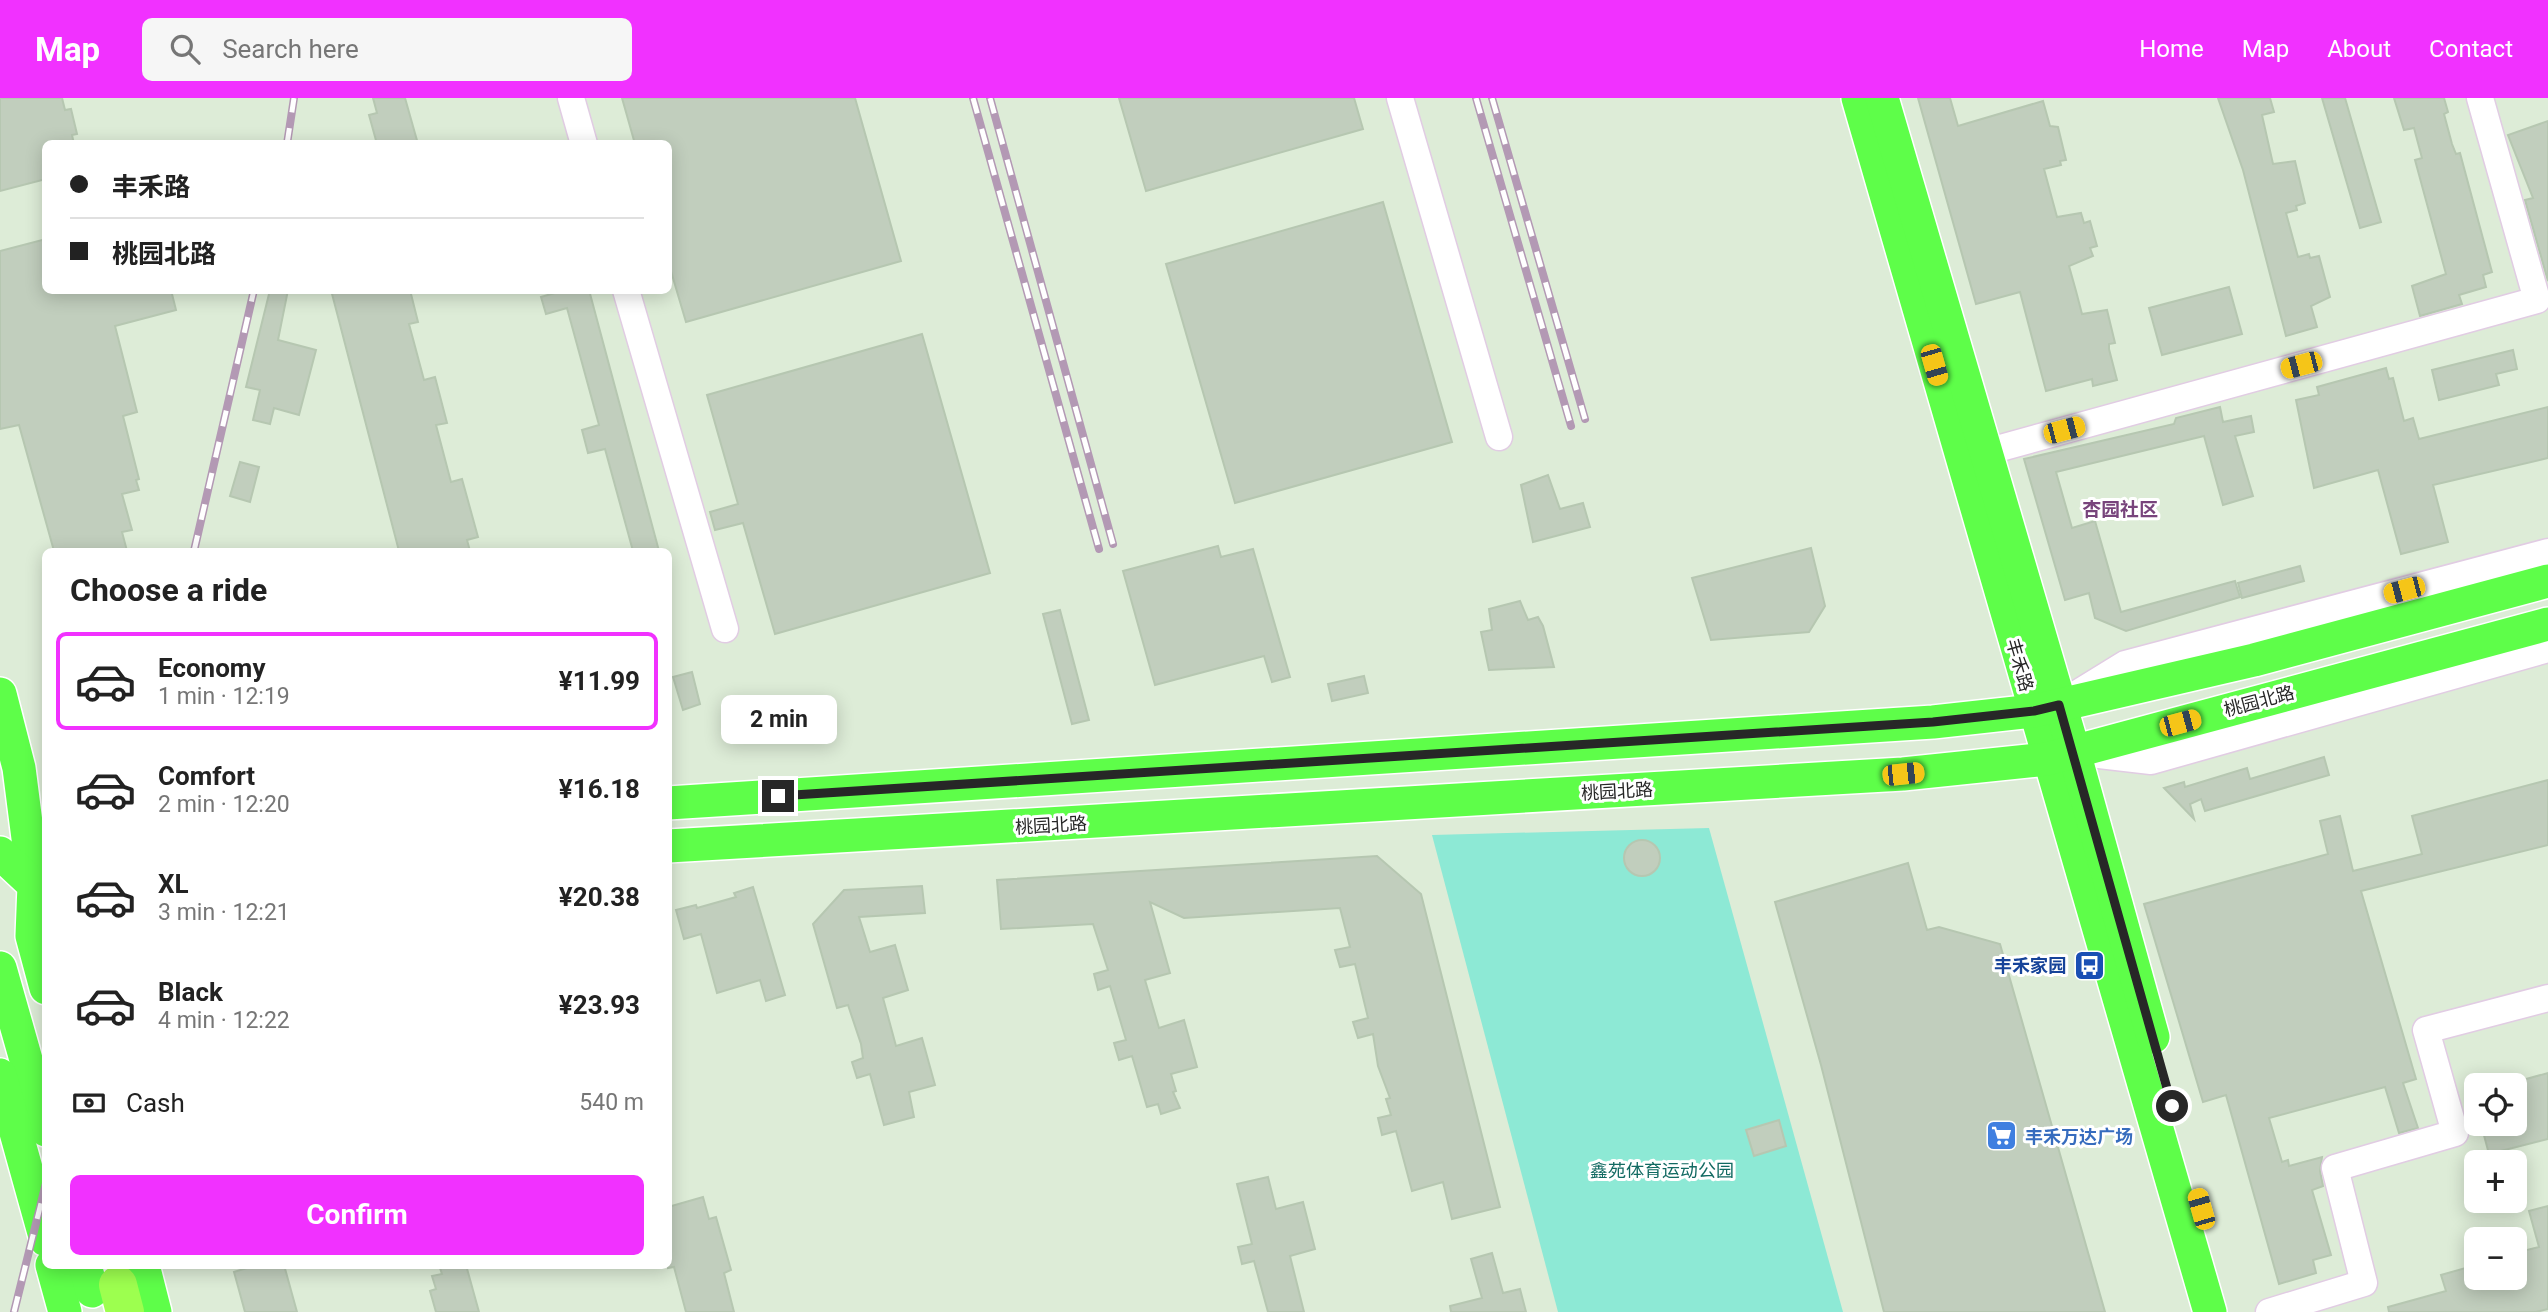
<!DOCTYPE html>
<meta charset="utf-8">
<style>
:root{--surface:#fff;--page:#f6f6f6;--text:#222;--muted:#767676;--line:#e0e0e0;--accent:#f131ff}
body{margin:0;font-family:Roboto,"Noto Sans SC",sans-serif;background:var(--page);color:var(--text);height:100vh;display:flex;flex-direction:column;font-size:26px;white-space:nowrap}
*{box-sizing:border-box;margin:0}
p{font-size:23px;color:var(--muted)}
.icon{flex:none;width:38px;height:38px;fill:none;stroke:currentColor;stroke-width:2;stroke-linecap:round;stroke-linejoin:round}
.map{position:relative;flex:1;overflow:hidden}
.panel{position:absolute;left:42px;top:450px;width:630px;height:721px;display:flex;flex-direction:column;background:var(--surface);border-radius:10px;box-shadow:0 4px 18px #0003}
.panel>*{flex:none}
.banner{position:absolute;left:42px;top:42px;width:630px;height:154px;border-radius:10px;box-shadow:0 4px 18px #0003;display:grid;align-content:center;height:154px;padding:0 28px;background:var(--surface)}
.buttons{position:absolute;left:2464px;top:975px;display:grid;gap:14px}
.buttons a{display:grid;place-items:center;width:63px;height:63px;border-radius:10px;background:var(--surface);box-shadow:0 4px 18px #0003;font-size:35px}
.end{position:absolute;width:32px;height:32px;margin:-16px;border:9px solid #272727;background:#fff;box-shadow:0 0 0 4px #fff}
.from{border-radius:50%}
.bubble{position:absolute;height:49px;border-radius:10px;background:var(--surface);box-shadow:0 4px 18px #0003;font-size:23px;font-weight:700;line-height:49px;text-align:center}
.car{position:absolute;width:21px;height:42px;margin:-21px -10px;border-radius:9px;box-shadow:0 0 5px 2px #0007;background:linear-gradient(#f5c518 24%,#345 0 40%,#f5c518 0 76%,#345 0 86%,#f5c518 0)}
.banner b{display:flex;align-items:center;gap:24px;height:66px;font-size:26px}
.banner b+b{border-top:2px solid var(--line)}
.banner i{width:18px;height:18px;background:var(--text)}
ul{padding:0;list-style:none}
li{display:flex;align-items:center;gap:21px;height:98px;margin:0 14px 10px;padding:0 14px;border:4px solid transparent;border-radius:10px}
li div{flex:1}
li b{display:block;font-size:26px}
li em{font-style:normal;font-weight:700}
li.on{border-color:var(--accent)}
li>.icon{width:63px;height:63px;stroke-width:1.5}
h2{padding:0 28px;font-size:32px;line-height:84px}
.pay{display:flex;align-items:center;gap:18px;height:77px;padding:0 28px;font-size:26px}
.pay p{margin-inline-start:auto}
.button{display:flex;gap:14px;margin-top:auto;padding:14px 28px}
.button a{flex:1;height:80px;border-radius:10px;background:var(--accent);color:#fff;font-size:28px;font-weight:700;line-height:80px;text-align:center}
header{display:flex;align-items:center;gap:42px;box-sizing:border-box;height:98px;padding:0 35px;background:var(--accent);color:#fff}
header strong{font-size:33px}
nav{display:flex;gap:38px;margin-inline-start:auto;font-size:24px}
.search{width:490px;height:63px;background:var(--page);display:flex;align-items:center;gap:18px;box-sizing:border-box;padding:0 24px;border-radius:10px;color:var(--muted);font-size:26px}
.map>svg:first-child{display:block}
</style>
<header>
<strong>Map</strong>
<div class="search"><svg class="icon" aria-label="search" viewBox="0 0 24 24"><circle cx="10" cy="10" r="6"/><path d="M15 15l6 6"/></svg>Search here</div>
<nav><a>Home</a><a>Map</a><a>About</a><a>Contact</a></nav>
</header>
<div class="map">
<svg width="2548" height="1214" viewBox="0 0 2548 1214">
<rect width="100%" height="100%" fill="#ddecd7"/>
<path fill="#8de9d5" d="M1709,730L1843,1214H1558L1432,737Z"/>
<g fill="#c1cebd" stroke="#b6c7b1" stroke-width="2">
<path d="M0,0H62L65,12L71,11L77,36L72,37L74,46H46V81L0,93Z"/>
<path d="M373,0H405L418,46H377L369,17L377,15Z"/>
<path d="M622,0H855L901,163L686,224L668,163V46H635Z"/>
<path d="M1119,0H1354L1363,31L1146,93Z"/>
<path d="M1918,0H1950L1958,28L2043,3L2050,28L2058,29L2066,62L2060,63L2061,67L2044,71L2057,119L2081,115L2084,125L2090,123L2097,148L2090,150L2093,158L2069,168L2076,193L2082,216L2107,212L2115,245L2109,246V251L2117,282L2093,288L2092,281L2046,293L2020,194L1976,206Z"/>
<path d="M2218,0H2270L2274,14L2262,17L2273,66L2295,63L2305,105L2296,108L2297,112L2286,115L2298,159L2309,156L2310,160L2319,158L2330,199L2311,208L2317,229L2286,238L2243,72Z"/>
<path d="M2322,0H2345L2381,124L2360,130Z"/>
<path d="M2394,0H2444L2448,14L2444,16L2452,46L2456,56L2460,55L2492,174L2483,177L2486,189L2459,197L2462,206L2420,218L2412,188L2446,176L2415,62L2422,60L2414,30L2404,32Z"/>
<path d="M2548,23V183L2525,102L2533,100L2508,37Z"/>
<path d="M1383,104L1452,344L1235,405L1166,166Z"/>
<path d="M46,141V192H171L176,212L115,228L137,314L123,318L139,381L136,382L139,392L122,396L132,432L122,434L127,453H54L19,327L0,331V153Z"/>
<path d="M2229,189L2242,236L2162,257L2149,210Z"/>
<path d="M270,192H288L278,242L316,252L299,317L274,310L270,326L253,322L260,292L246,289Z"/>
<path d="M331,192H410L418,224L409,226L424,282L435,279L447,325L436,327L451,384L462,381L478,439L467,442L470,453H399Z"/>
<path d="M565,192H589L659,453H633L605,351L588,355L582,332L599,327L567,210L546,216L541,199Z"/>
<path d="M922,236L990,475L775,536L743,425L715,432L710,414L738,406L707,297Z"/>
<path d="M2513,252L2517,271L2496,276L2499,287L2439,302L2432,272Z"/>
<path d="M2386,270L2389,281L2393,280L2404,323L2413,320L2419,341L2548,309V360L2433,387L2448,444L2401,456L2378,372L2314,390L2296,302L2319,297L2317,289Z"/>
<path d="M2220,309L2223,324L2251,318L2254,334L2235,338L2253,398L2223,407L2204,338L2056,374L2072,430L2095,423L2121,514L2235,483L2240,499L2126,533L2095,520L2089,495L2065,502L2024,361L2174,326L2176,320Z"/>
<path d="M240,364L259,369L250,404L230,398Z"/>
<path d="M1548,377L1560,411L1583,405L1590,429L1533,444L1521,387Z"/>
<path d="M1218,448L1221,459L1253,451L1290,579L1272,584L1264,558L1155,587L1123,473Z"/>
<path d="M1811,450L1825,508L1809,534L1711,542L1692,480Z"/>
<path d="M2300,468L2304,483L2242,500L2238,485Z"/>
<path d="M1520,503L1528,522L1538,519L1543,528L1554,569L1489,572L1481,534L1492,532L1489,511Z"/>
<path d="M1060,512L1089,622L1072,626L1043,516Z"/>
<path d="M692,574L700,606L683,612L673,579Z"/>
<path d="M1364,578L1368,595L1332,603L1328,586Z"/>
<path d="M2324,659L2329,677L2205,713L2201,701L2190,706L2194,721L2164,690L2184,684L2185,689L2247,670L2250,681Z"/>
<path d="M2548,682V747L2361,793L2416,981L2403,985L2418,1030L2399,1035L2385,989L2269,1020L2282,1064L2288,1062L2289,1068L2322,1059L2320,1073L2323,1088L2312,1092L2331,1157L2313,1162L2316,1175L2279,1186L2226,997L2203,1004L2144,806L2328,756L2320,723L2340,718L2353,773L2422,756L2412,718Z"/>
<circle cx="1642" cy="760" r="18"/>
<path d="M1377,758L1421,796L1500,1109L1452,1121L1443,1084L1412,1093L1396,1033L1382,1037L1378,1020L1391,1017L1386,1001L1390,1000L1378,968L1373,936L1358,940L1353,924L1368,920L1355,866L1340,869L1335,852L1350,849L1340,810L1184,820L1150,804L1170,875L1145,882L1159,930L1184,922L1197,969L1171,976L1176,993L1173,994L1180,1010L1161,1016L1158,1006L1147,1009L1132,958L1119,962L1114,945L1126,942L1110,888L1098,892L1094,876L1108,872L1093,826L1001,831L997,782Z"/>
<path d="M1908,765L1927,832L1939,829L2000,846L2105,1214H1884L1821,967L1775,804Z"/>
<path d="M922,788L925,815L859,819L870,854L895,847L908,892L883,900L896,948L922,940L935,987L909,994L914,1019L884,1027L870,976L857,980L852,964L863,960L861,946L848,907L837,910L813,826L844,792Z"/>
<path d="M753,789L785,897L766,903L760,882L717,895L701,836L684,841L676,812L696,807L697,810L736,799L734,795Z"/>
<path d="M2548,975V1041L2489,1056L2481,1026H2515V984Z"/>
<path d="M1779,1022L1786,1048L1754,1058L1746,1032Z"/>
<path d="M1268,1079L1276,1111L1303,1104L1315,1151L1290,1158L1304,1214H1268L1254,1163L1242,1166L1238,1149L1252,1146L1237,1086Z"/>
<path d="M703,1099L709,1121L716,1119L731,1172L724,1175L734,1214H686L674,1169L668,1170V1109Z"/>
<path d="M2548,1108V1211L2536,1214H2389L2388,1209L2446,1193L2441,1177L2476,1167V1180H2515V1155L2539,1149L2529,1113Z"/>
<path d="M1492,1155L1503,1195L1520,1191L1526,1214H1451L1450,1208L1482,1200L1471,1161Z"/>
<path d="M257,1167H284L297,1214H245L234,1174Z"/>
<path d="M451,1167H466L479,1214H436L430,1193L436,1191L432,1178L442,1176L440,1170Z"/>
</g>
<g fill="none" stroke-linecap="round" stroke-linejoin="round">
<defs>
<g id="minor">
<path d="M571,0L584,46"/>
<path d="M1400,0L1499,339"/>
<path d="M626,192L725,531"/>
<path d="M1986,354L2537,202L2480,0"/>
<path d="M2073,598L2125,566L2548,454"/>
<path d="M2082,655L2151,663L2548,551"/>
<path d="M2269,1214L2364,1185L2335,1070L2455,1035L2426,932L2548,900"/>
</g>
<g id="major">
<path d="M1858,0L2210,1214"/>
<path d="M1882,0L2074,654L2153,939"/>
<path d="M0,596L19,670L34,787L46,809"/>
<path d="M668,705L1933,624L2034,613L2254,562L2548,483"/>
<path d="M668,748L1903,676L2047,661L2548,526"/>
<path d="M0,755L34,787L32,838L46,890"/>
<path d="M0,870L46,1032"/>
<path d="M0,977L46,1142"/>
<path d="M52,1167L65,1214"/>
<path d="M85,1167L92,1193"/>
<path d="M143,1167L155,1214"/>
</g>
<path id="highway" d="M118,1187L125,1214"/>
</defs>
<use href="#minor" stroke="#e1cce3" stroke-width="29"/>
<use href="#major" stroke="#fff" stroke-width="36"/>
<use href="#highway" stroke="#fff" stroke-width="41"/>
<use href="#minor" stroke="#fff" stroke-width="26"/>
<use href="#major" stroke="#5efe49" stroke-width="33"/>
<use href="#highway" stroke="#9dff4f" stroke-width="38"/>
<defs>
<g id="rail">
<path d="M973,0L1099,451"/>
<path d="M990,0L1113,446"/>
<path d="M1476,0L1571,328"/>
<path d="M1492,0L1585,321"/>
<path d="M287,46L294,0"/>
<path d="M194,453L254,192"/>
<path d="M14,1214L46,1085"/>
</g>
</defs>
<use href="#rail" stroke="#b399b4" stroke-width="8"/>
<use href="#rail" stroke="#fff" stroke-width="5" stroke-dasharray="16" stroke-linecap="butt"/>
</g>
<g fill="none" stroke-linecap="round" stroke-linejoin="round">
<path stroke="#272727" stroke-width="9" d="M778,698L1933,624L2034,613L2059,607L2172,1008"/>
</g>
<defs>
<symbol id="bus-square" viewBox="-11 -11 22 22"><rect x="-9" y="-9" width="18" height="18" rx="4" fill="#1a4fb4" stroke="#fff"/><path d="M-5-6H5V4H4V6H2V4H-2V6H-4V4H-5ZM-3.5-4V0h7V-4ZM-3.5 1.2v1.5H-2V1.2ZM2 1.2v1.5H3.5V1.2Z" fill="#fff"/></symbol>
<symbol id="supermarket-square" viewBox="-11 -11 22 22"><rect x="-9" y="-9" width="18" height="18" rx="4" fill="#3f7fe0" stroke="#fff"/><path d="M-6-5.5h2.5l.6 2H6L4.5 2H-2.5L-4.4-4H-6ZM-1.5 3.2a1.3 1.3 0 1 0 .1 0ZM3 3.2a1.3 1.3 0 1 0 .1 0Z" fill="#fff"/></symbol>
</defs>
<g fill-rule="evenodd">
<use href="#bus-square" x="2072" y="850" width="35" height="35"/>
<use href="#supermarket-square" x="1984" y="1020" width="35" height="35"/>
</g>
<g text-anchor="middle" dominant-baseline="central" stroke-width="6" stroke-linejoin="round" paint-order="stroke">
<g font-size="18" fill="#272727" stroke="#fff">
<text transform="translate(2020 567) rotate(74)">丰禾路</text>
<text transform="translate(2259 603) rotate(-15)">桃园北路</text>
<text transform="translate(1617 693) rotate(-3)">桃园北路</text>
<text transform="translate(1051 727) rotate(-3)">桃园北路</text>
</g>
<g font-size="18" font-weight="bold" fill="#164399" stroke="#fff" text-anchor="end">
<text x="2066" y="867">丰禾家园</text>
</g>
<g font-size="18" font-weight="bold" fill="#366cbe" stroke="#fff" text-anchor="start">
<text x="2025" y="1038">丰禾万达广场</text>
</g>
<g font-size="18" fill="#126a62" stroke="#fff">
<text x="1662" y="1072">鑫苑体育运动公园</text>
</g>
<g font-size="19" font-weight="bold" fill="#78447c" stroke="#fff">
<text x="2120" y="411">杏园社区</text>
</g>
</g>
</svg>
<div class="buttons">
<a><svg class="icon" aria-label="locate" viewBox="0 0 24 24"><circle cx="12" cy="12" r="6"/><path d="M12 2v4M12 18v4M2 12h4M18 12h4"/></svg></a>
<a>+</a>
<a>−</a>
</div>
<i class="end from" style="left:2172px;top:1008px"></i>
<i class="end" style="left:778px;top:698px"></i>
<div class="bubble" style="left:721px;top:597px;width:116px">2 min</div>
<i class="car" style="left:1934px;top:267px;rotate:164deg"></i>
<i class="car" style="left:2301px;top:267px;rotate:255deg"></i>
<i class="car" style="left:2064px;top:332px;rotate:75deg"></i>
<i class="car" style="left:2404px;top:492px;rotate:255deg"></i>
<i class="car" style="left:2180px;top:625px;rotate:75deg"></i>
<i class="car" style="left:1903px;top:676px;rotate:84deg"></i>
<i class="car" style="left:2201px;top:1111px;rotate:344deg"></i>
<div class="banner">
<b><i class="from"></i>丰禾路</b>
<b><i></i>桃园北路</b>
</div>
<section class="panel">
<h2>Choose a ride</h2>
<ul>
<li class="on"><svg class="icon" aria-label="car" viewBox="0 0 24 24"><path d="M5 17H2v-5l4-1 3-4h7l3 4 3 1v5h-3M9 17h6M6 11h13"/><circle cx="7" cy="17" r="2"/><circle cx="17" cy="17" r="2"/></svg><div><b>Economy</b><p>1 min · 12:19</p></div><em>¥11.99</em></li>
<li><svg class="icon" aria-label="car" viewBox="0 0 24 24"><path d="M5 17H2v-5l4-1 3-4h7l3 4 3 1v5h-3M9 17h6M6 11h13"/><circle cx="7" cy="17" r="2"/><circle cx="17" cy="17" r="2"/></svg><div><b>Comfort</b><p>2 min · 12:20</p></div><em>¥16.18</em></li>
<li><svg class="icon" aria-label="car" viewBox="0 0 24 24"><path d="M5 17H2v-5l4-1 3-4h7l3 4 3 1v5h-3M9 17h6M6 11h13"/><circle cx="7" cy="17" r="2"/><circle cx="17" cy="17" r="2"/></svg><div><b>XL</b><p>3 min · 12:21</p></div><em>¥20.38</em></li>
<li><svg class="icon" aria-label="car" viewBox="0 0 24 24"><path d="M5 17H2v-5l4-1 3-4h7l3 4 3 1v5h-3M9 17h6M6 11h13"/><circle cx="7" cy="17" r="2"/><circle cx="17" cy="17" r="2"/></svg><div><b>Black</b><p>4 min · 12:22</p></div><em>¥23.93</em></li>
</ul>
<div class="pay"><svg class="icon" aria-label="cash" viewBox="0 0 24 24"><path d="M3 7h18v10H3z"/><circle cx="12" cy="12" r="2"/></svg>Cash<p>540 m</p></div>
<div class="button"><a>Confirm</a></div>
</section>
</div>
